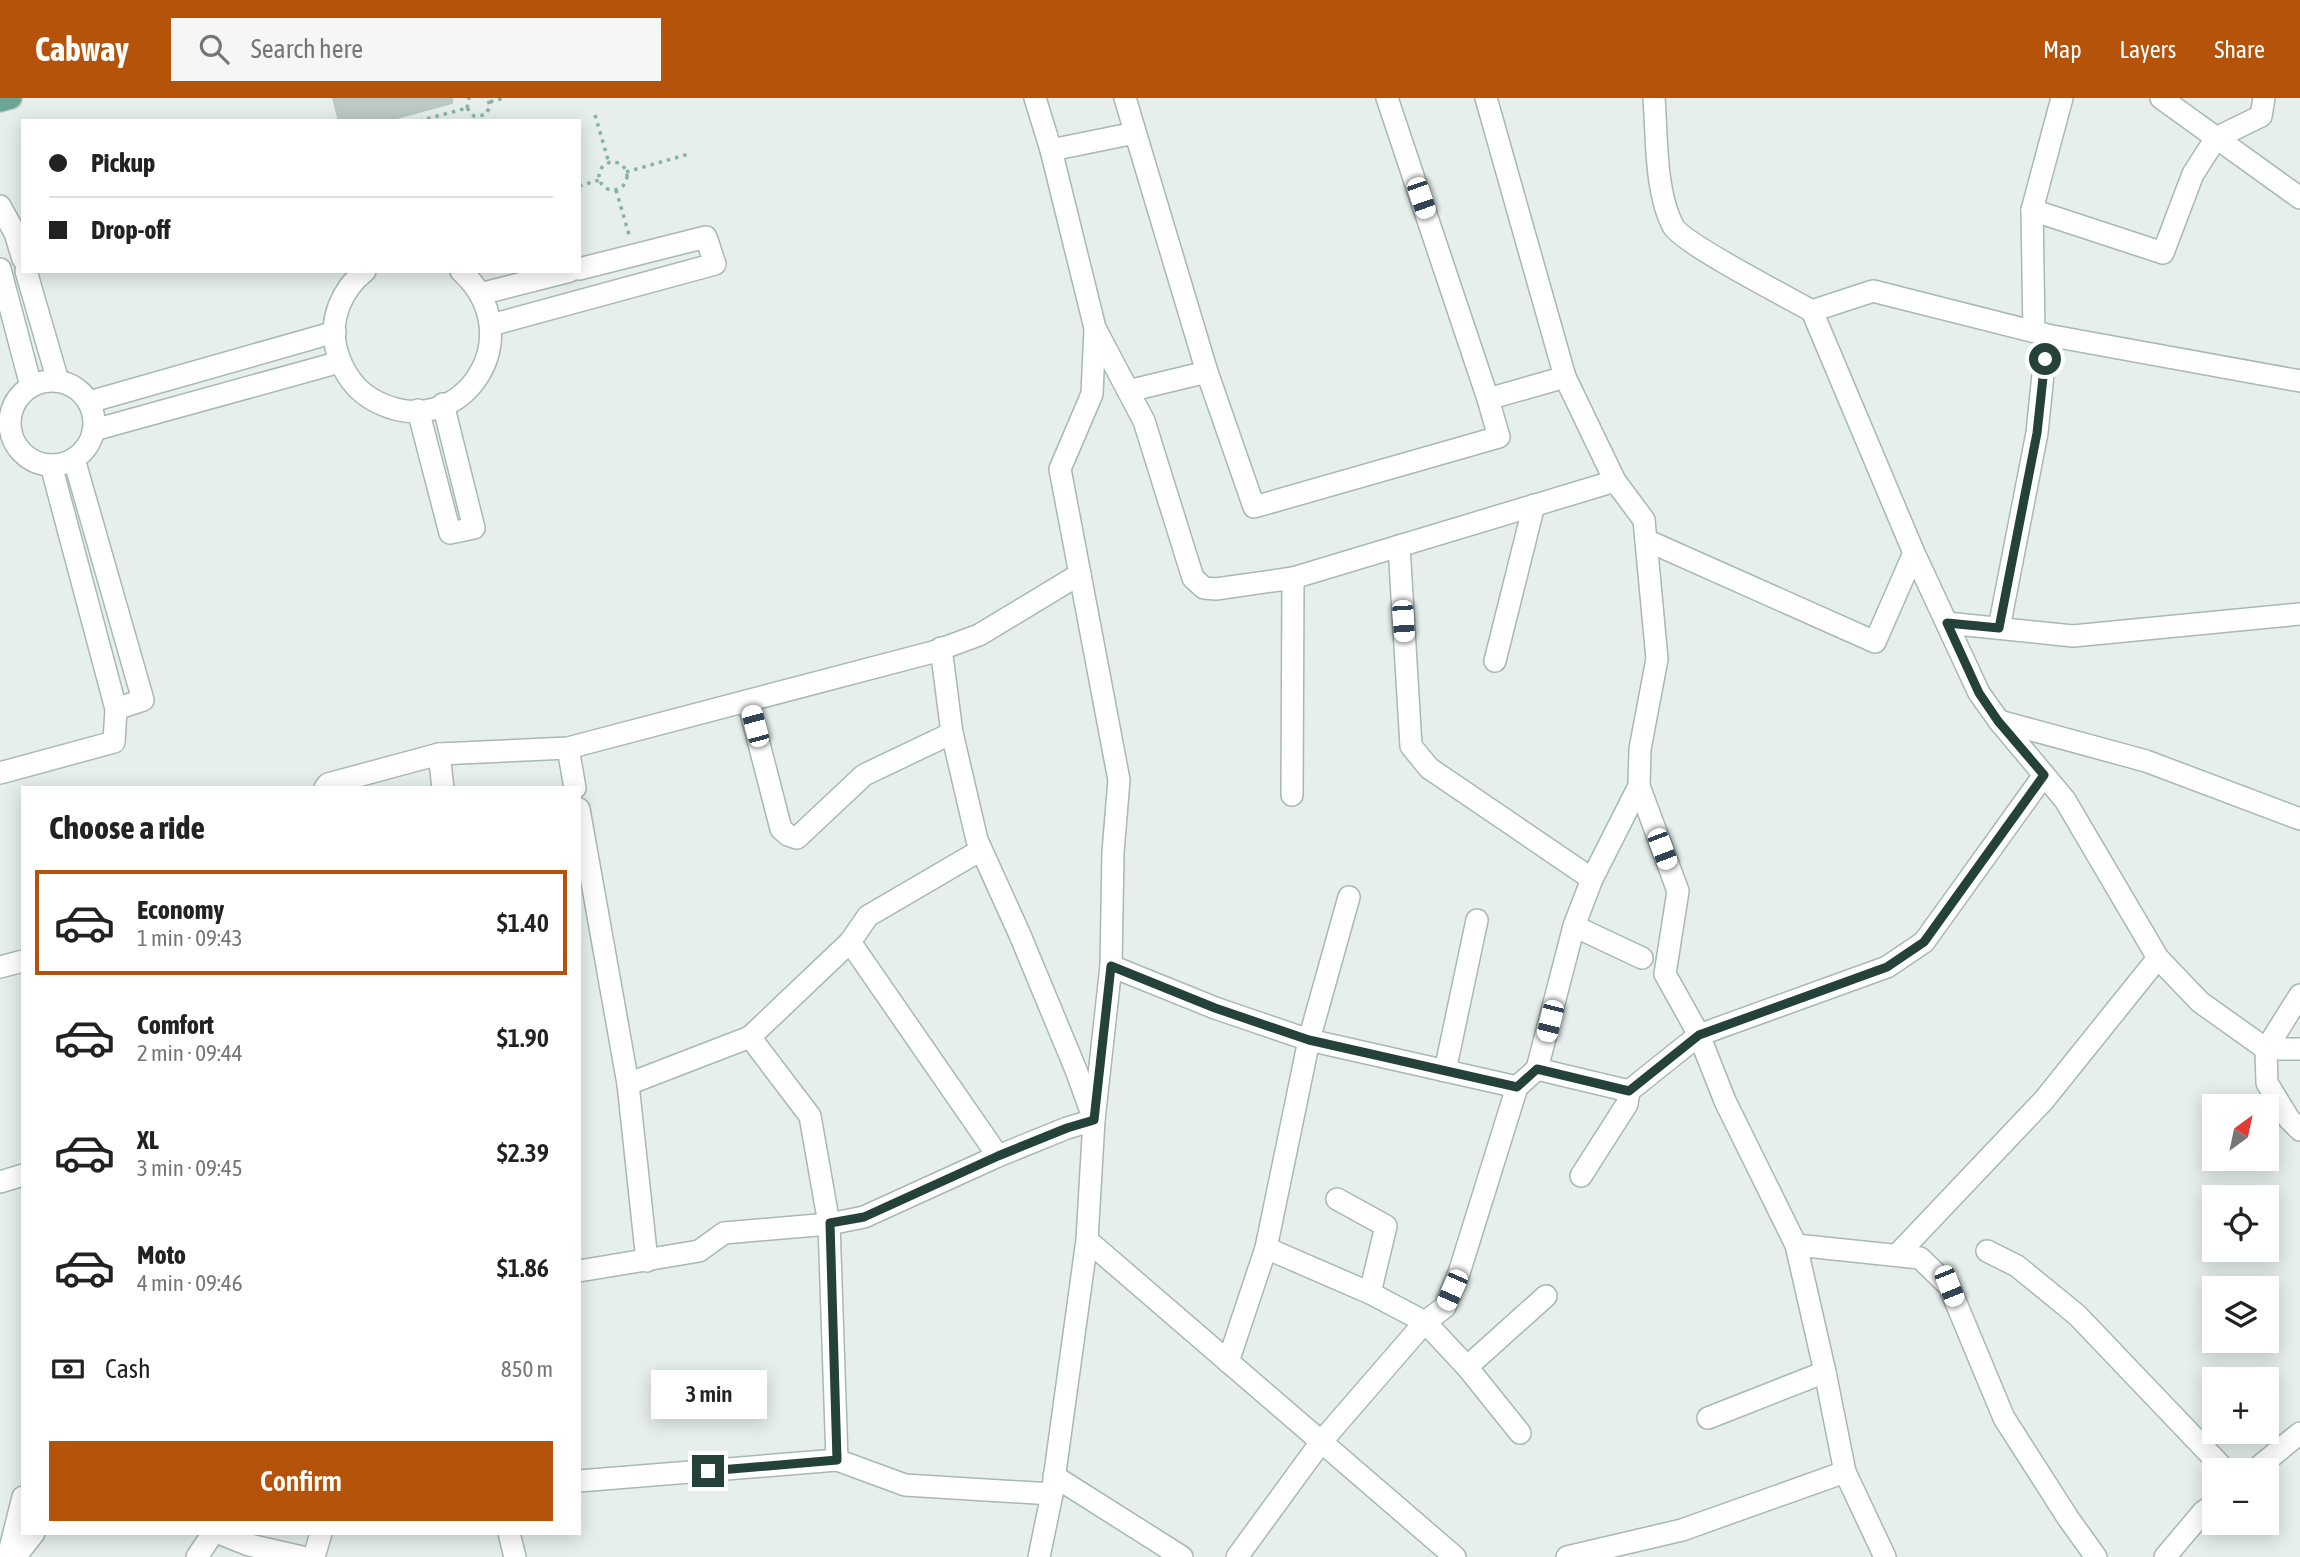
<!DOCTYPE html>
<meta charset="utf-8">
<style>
:root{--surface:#fff;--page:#f6f6f6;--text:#222;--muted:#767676;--line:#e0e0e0;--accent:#b45309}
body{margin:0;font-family:"Asap Condensed",sans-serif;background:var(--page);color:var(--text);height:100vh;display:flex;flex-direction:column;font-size:26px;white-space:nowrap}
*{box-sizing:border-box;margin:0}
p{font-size:23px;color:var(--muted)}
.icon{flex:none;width:38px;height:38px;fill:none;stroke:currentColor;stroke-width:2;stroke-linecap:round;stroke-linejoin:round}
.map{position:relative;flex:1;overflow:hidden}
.panel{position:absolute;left:21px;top:688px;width:560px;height:749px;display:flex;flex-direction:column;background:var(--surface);border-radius:0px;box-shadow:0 4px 18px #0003}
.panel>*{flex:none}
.hud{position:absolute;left:21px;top:21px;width:560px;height:154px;border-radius:0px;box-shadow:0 4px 18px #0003;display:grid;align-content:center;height:154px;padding:0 28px;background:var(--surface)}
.needle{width:46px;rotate:33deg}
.controls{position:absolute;left:2202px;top:996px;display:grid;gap:14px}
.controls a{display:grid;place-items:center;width:77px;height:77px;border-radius:0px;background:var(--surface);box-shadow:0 4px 18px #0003;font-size:35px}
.end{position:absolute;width:32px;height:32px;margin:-16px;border:9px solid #24423a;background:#fff;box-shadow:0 0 0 4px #fff}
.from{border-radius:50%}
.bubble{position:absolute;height:49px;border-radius:0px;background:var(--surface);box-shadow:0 4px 18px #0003;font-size:23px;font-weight:600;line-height:49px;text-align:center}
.car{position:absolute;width:21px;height:42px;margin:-21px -10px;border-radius:9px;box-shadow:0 0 5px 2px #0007;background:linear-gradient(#fff 24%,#345 0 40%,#fff 0 76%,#345 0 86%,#fff 0)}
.hud b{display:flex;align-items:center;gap:24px;height:66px;font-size:26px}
.hud b+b{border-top:2px solid var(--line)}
.hud i{width:18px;height:18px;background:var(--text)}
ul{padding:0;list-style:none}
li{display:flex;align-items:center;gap:21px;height:105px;margin:0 14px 10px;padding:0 14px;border:4px solid transparent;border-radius:0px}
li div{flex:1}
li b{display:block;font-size:26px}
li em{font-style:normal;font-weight:600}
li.current{border-color:var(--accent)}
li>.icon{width:63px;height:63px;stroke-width:1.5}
h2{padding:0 28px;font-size:32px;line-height:84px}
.pay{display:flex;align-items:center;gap:18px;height:77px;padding:0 28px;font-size:26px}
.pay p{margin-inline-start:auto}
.action{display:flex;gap:14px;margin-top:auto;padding:14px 28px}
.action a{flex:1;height:80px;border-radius:0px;background:var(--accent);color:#fff;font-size:28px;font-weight:600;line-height:80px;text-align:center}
header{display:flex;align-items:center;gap:42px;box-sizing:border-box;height:98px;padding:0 35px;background:var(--accent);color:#fff}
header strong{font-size:33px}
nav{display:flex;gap:38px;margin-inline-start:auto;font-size:24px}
.search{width:490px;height:63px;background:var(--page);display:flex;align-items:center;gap:18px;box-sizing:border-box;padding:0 24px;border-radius:0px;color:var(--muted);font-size:26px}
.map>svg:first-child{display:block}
</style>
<header>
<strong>Cabway</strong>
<div class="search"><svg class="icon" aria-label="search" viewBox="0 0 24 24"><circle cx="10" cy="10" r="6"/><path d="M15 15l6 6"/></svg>Search here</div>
<nav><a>Map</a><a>Layers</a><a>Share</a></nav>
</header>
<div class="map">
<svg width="2300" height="1459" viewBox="0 0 2300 1459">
<rect width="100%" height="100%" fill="#e6efeb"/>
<path fill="#bbcac4" stroke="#b8c9c2" stroke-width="2" d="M333,0H452V5L386,23H339Z"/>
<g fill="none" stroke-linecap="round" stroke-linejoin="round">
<defs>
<g id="minor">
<path d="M1035,0L1051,52L1095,230L1092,296L1060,371L1119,682L1113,754L1111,868L1094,1022L1087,1142L1052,1396L1039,1459"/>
<path d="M1125,0L1207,274L1254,409L1499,339L1488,301L1387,0"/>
<path d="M1486,0L1565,279L1615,383L1644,422L1657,561L1640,651L1639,688L1678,793L1665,876L1699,937L1725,1003L1796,1147L1825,1274L1845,1374L1885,1459"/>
<path d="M1654,0C1657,39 1655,94 1673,128C1682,145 1789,200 1812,213L1873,193L2047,237L2300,283"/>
<path d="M2161,0L2300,100"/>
<path d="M1051,52L1135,35"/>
<path d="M0,108L15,135L23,161"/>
<path d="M2032,112L2163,155L2193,76L2216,40L2261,18L2264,0"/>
<path d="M0,171L31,288"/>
<path d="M26,173L58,283"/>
<path d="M365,173C342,191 329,221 336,250C342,273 355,293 377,304C461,346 533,239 461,173"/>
<path d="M480,196L570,173"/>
<path d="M1812,213L1914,455L1979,595L1999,623L2065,702L2158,860L2200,904L2266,951H2300"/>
<path d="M491,227L715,166L706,139L579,171"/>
<path d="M1096,232L1144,323L1193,480L1204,490L1216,491L1293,480L1615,383"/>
<path d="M2034,233L2032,112L2062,0"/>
<circle cx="52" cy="325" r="42"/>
<path d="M1128,293L1207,274"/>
<path d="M1488,301L1565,279"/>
<path d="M89,304L335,234"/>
<path d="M418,312L450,435L474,430L443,306"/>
<path d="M94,332L340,264"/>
<path d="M74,361L143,602L116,611"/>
<path d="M1646,442L1875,544L1914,455"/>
<path d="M1399,448L1411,648L1429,670L1592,781"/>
<path d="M1947,525L2073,538L2300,516"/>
<path d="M1999,530L2037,335L2047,237"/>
<path d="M1495,563L1534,407"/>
<path d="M748,603L781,731L788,737L797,740L864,677L952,635"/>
<path d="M1999,623L2146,663L2300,721"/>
<path d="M568,650L575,690"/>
<path d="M439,656L443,690"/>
<path d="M0,675L114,644L116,611L51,367"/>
<path d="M325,690L328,686L439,656L568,650L933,554L979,537L1080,476"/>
<path d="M1292,697L1293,480"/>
<path d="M579,711L628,986L647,1163"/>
<path d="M1574,828L1642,860"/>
<path d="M850,844L998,1058"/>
<path d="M1111,868L1215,910L1309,942L1517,989L1537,971L1629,993L1699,937L1887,869L1924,844L2044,677"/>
<path d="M0,869L23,863"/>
<path d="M2300,897L2266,951L2267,985L2289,1021L2300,1032"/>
<path d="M750,939L810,1018L829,1126L837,1362"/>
<path d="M1537,971L1574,828L1592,781L1639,688"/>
<path d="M1445,973L1477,822"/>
<path d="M628,986L750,939L850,844L868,818L981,752"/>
<path d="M1581,1078L1627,1006L1629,993"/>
<path d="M0,1084L23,1077"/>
<path d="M1337,1101L1386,1128L1370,1195"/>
<path d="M1087,1142L1455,1459"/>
<path d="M1796,1147L1920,1160L1949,1188L2004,1320L2068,1420L2096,1459"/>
<path d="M1266,1150L1370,1195L1425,1224L1467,1269L1520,1335"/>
<path d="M1987,1153L2017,1168L2077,1217L2225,1372"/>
<path d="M1897,1157L2044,1002L2158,860"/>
<path d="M579,1173L699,1153L724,1135L829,1126L864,1119L998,1058L1067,1030L1094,1022L1076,972L1020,837L977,742L952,635L941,550"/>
<path d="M1228,1264L1266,1150L1309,942L1349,799"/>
<path d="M1467,1269L1546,1198"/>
<path d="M1708,1320L1825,1274"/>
<path d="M2255,1372L2300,1335"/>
<path d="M1054,1378L1182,1459"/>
<path d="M579,1383L837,1362L905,1387L1052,1396"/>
<path d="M219,1435L249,1447L302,1459"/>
<path d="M509,1435L515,1459"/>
<path d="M8,1459L23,1399"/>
<path d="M15,1459L34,1435"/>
<path d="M197,1459L213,1435"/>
<path d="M314,1459L321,1435"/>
<path d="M1237,1459L1321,1344L1425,1224L1445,1209L1459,1175L1517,989"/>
<path d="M1567,1459L1682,1432L1845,1374"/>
<path d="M2165,1459L2203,1414L2214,1406"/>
</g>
<path id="major" d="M0,3L11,0"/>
</defs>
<use href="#minor" stroke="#a8b8b2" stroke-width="24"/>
<use href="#major" stroke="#c2cac8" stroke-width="24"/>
<g stroke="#86b3a5" stroke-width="3.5" stroke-dasharray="3.5 5" stroke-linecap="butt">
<path d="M490,4L504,0"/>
<path d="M467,10L474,18L485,17L490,9L488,0"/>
<path d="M467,10L469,0"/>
<path d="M595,17L609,65"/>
<path d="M419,23L467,10"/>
<circle cx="613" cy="78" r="14"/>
<path d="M626,74L689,56"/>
<path d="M579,88L599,82"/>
<path d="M616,92L630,140"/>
</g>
<use href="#minor" stroke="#fff" stroke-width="21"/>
<use href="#major" stroke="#6aa596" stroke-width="21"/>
</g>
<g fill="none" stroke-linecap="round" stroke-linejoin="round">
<path stroke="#24423a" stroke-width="9" d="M708,1373L837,1362L830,1125L864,1119L998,1058L1067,1030L1094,1022L1111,868L1215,910L1309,942L1517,989L1537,971L1629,993L1699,937L1887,869L1924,844L2044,677L1998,623L1979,595L1947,525L1999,530L2037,335L2045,261"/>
</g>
</svg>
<div class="controls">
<a><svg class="needle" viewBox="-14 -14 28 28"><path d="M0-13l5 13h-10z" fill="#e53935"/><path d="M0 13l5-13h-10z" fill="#767676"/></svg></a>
<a><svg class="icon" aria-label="locate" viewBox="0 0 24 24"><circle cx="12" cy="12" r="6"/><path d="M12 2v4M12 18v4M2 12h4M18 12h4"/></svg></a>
<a><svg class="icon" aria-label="layers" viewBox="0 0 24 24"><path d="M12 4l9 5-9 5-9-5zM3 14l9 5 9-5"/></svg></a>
<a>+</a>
<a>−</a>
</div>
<i class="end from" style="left:2045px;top:261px"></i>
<i class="end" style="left:708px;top:1373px"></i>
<div class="bubble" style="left:651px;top:1272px;width:116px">3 min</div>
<i class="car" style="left:1421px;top:100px;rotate:161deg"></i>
<i class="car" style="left:1403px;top:523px;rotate:176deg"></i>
<i class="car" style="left:755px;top:628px;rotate:345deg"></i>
<i class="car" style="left:1662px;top:751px;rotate:159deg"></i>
<i class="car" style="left:1550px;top:923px;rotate:194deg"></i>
<i class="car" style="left:1949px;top:1188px;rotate:158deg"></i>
<i class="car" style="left:1452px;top:1192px;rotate:204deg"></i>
<div class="hud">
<b><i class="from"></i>Pickup</b>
<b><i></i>Drop-off</b>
</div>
<section class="panel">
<h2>Choose a ride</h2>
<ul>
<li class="current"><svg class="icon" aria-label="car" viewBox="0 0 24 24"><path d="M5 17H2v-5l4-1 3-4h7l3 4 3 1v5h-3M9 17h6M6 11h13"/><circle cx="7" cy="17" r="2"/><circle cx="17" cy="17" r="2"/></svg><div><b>Economy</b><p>1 min · 09:43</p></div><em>$1.40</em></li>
<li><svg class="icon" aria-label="car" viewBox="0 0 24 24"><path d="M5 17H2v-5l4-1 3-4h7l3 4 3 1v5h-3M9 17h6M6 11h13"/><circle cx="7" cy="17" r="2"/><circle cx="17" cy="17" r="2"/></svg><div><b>Comfort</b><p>2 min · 09:44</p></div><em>$1.90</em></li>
<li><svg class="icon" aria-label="car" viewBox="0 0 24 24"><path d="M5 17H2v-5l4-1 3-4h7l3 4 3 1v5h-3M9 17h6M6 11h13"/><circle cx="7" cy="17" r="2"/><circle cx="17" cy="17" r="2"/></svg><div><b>XL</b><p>3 min · 09:45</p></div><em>$2.39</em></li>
<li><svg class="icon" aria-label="car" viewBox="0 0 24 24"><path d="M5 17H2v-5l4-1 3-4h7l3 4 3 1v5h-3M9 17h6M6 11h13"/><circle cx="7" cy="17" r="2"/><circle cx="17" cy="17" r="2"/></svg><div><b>Moto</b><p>4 min · 09:46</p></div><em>$1.86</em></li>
</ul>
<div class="pay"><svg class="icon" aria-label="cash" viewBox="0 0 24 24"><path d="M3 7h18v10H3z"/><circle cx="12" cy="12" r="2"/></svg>Cash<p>850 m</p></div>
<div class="action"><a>Confirm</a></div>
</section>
</div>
